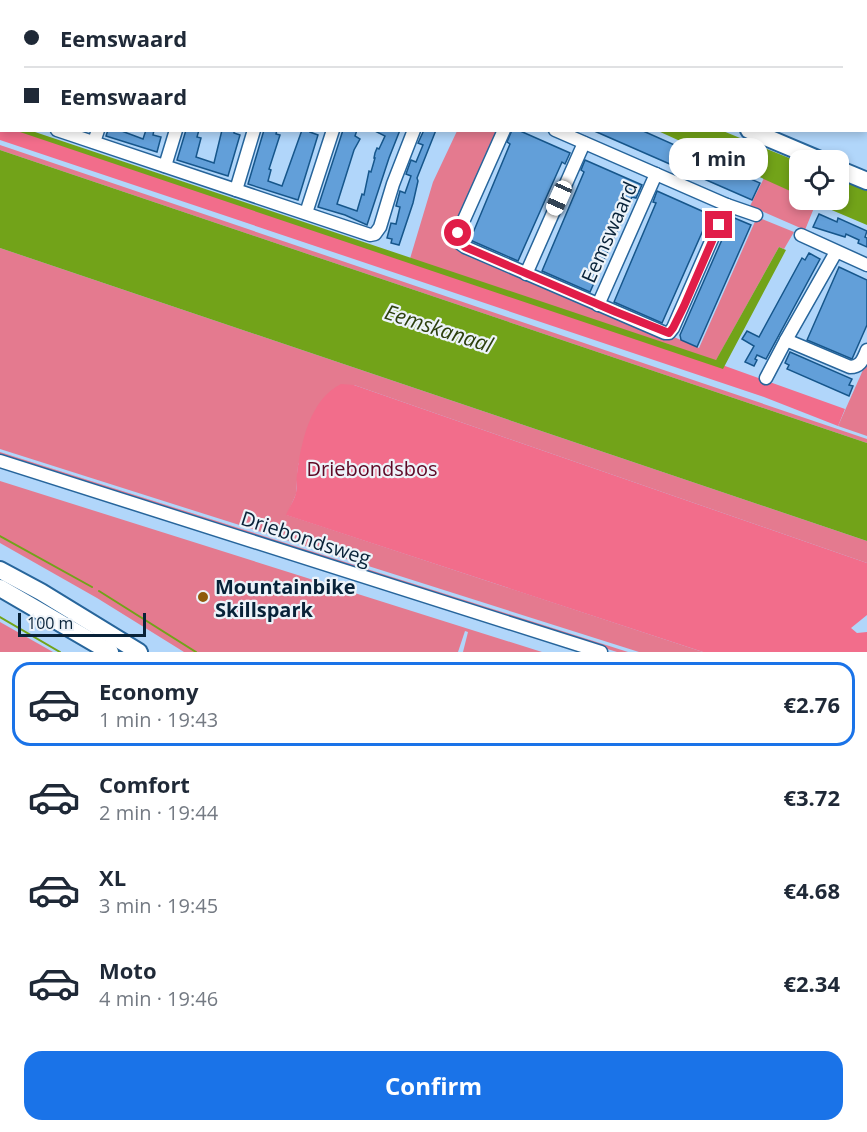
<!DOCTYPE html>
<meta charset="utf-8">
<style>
:root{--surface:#fff;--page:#f6f6f7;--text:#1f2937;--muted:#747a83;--line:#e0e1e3;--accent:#1a73e8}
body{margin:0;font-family:"Open Sans",sans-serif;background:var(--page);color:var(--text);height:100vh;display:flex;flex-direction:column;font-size:22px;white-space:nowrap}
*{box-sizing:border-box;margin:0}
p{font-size:20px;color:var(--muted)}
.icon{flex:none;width:33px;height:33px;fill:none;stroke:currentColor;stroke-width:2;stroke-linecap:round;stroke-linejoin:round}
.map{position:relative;height:652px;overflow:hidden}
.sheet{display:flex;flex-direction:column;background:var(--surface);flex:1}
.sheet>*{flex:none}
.banner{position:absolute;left:0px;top:0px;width:867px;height:132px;box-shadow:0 3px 9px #0003;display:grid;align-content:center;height:132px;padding:0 24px;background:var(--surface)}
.controls{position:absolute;left:789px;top:150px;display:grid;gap:12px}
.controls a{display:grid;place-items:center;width:60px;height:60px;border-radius:12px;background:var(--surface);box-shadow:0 3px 9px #0003;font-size:30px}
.scale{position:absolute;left:18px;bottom:15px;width:128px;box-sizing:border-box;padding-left:6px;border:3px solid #082238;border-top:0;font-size:16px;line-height:21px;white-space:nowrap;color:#082238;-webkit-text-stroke:4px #edf3f9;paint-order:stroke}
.end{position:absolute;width:27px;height:27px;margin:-14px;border:8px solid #e11d48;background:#fff;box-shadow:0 0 0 3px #fff}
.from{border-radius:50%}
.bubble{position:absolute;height:42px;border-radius:18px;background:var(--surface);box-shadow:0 3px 9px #0003;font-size:20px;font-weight:700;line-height:42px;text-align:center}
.car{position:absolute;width:18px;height:36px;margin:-18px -9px;border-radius:8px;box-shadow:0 0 4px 2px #0007;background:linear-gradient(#fff 24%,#345 0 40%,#fff 0 76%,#345 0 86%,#fff 0)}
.banner b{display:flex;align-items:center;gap:21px;height:57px;font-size:22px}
.banner b+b{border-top:2px solid var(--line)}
.banner i{width:15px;height:15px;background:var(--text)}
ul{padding:10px 0 0;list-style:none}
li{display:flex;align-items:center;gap:18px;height:84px;margin:0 12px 9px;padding:0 12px;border:3px solid transparent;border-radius:18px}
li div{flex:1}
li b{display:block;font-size:22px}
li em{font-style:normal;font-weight:700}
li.selected{border-color:var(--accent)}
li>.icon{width:54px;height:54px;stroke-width:1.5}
.action{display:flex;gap:12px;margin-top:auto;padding:12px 24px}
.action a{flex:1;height:69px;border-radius:18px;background:var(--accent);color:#fff;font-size:24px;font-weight:700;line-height:69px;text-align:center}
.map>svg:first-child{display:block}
</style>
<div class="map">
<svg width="867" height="652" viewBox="0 0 867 652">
<rect width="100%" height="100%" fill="#b1d6fa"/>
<g fill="#e47a8f">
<path d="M457,131H499L450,245L672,339L674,337L699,348L757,217L794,232L784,249L779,247L714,364L409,262L433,182Z"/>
<path d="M0,145L867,439V443L0,150Z"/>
<path d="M764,178L799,195L800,200H808L816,203L805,230L750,206Z"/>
<path d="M0,248L867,541V563L354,385L310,422L298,466L296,494L287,515L703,652H639L0,449Z"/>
<path d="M867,361V436L838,426Z"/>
<path d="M0,452L628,652H617L0,457Z"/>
<path d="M0,481L542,652H463L468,632L465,631L458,652H184L97,598L0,543Z"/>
<path d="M0,622L53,652H0Z"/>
</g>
<g fill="#f26d8b">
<path d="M0,123L2,130L22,131L725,366L845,409L838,426L764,397L0,140Z"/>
<path d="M341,384L354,385L867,563V615L851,628L857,633L867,632V652H703L286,515C289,508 294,500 296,493C297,487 296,480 297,474C301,443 310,399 341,384Z"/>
</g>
<g fill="#72a319">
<path d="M17,131H32L716,360L779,247L786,250L723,369Z"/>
<path d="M658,131H723L799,162V195Z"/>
<path d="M0,150L867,443V541L0,248Z"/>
<path d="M839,179L867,191V225L808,200H838Z"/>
</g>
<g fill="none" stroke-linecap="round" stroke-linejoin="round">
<g stroke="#72a319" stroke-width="2">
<path d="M0,536L92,587"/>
<path d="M99,591L196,652"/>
<path d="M0,617L60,652"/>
</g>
</g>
<g fill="#629fd9" stroke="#16568b" stroke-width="1.5">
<path d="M108,130H119L143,139L146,130H154L153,135L161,137L157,152L106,136Z"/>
<path d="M186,130H199L197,137L201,138L196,157L214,163L222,130H234V133L240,135L228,176L177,160Z"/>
<path d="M264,130H277L276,134L280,135L269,169L271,170L268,181L282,186L302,130H311L310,132L318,135L298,200L248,184Z"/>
<path d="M343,130H357L355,136L360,139L354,150L337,204L357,211L362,194L364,195L369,171L371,172L375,158H374L375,153L377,148L379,149L385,136L373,130H400L389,158L367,225L345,215L318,207Z"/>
<path d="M424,130H436L417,178L418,181L413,203L399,245L391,243L392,239L387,238L391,223L396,224L400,207L396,206L400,191L405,193L411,176L406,174L411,160L416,162L423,145L418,143Z"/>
<path d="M512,130H518L570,153L565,164L562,162L518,261L470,240L510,144L507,142Z"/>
<path d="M592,130H641L760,183L752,200Z"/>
<path d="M585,160L642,185L636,198L632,197L590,292L542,271L584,172L581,170Z"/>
<path d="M657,191L713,216L707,229L704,228L662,323L614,302L656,203L653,202Z"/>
<path d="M819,214L837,222L838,218L867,231L865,237L867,238V247L858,243L859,240L846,234L845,237L813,227Z"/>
<path d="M732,217L751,225L697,347L681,340L680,335Z"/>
<path d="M809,253L820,259L766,359L757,355L755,359L757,360L754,366L745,362L754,346L742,339L747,331L759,337L802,258L805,260Z"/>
<path d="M839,267L867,280V325L852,359L807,340Z"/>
<path d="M790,352L852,379L849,385L853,386L849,396L787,369L789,365L785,363Z"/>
</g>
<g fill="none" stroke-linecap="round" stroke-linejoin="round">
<defs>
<g id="minor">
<path d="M259,0L263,2"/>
<path d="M643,0L647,2"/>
<path d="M766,0L767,2"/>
<path d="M65,2V0"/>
<path d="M145,2L146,0"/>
<path d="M227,2L228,0"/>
<path d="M390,2L391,0"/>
<path d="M57,130L370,235L375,234L380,227L393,184L414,130"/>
<path d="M504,130L458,233V242L465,247L665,333H669L673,328L727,205"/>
<path d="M555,130L727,205L756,215"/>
<path d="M94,142L98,130"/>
<path d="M165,166L176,130"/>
<path d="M236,190L254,130"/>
<path d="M306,213L333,130"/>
<path d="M801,235L867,265"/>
<path d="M526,274L584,143"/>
<path d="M598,305L656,174"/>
<path d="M786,340L850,367C861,367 863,359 867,350"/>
<path d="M766,378L786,340L836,252"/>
<path d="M0,461L601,652"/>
</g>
<g id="major">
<path d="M450,0L453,2"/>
<path d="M749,130L820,160"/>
<path d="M838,169L867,181"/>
<path d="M0,570L41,592L139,652"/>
<path d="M0,588L110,652"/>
</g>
</defs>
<use href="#minor" stroke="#27659b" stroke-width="15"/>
<use href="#major" stroke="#27659b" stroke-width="20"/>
<use href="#minor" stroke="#fff" stroke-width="12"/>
<use href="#major" stroke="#fff" stroke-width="16"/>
</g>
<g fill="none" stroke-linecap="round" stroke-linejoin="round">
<path stroke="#e11d48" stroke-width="8" d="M458,233V242L465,247L616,312L669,333L673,328L684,306L719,225"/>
</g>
<circle fill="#8f5a0c" stroke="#edf3f9" stroke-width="2" cx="203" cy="597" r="6"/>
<g text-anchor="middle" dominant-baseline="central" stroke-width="4.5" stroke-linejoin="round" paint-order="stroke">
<g font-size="20" fill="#082238" stroke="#edf3f9">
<text transform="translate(609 232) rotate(-66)">Eemswaard</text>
<text transform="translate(306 538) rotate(18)">Driebondsweg</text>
</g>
<g font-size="20" fill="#5e0825" stroke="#edf3f9">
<text x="372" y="468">Driebondsbos</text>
</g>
<g font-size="20" font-weight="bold" fill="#082238" stroke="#edf3f9" text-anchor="start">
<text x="215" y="586">Mountainbike<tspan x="215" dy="23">Skillspark</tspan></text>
</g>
<g font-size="21" font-style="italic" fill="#2d400e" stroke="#edf3f9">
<text transform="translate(439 328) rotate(18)">Eemskanaal</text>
</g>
</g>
</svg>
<div class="controls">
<a><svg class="icon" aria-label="locate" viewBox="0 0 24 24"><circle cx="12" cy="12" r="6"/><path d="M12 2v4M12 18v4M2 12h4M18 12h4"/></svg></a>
</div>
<div class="scale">100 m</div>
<i class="end from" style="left:458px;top:233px"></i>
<i class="end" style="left:719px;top:225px"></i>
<div class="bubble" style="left:669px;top:138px;width:99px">1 min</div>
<i class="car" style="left:559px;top:198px;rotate:204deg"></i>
<div class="banner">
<b><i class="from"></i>Eemswaard</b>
<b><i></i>Eemswaard</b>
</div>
</div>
<section class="sheet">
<ul>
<li class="selected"><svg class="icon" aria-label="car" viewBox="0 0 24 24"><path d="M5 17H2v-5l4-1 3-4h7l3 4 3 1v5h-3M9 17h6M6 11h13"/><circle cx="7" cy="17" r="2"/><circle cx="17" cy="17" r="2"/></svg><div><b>Economy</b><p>1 min · 19:43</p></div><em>€2.76</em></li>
<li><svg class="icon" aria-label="car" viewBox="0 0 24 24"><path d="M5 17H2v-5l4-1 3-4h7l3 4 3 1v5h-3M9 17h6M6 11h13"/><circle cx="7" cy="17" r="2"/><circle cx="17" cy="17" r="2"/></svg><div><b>Comfort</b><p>2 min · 19:44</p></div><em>€3.72</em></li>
<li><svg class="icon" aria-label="car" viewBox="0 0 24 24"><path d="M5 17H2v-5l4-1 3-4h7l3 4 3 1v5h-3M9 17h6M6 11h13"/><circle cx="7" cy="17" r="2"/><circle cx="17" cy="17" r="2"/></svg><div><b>XL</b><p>3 min · 19:45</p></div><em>€4.68</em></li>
<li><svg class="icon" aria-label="car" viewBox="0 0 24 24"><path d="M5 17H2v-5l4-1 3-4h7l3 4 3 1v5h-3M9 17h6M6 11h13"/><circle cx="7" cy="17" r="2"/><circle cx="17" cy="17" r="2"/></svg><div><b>Moto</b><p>4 min · 19:46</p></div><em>€2.34</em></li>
</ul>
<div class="action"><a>Confirm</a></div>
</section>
